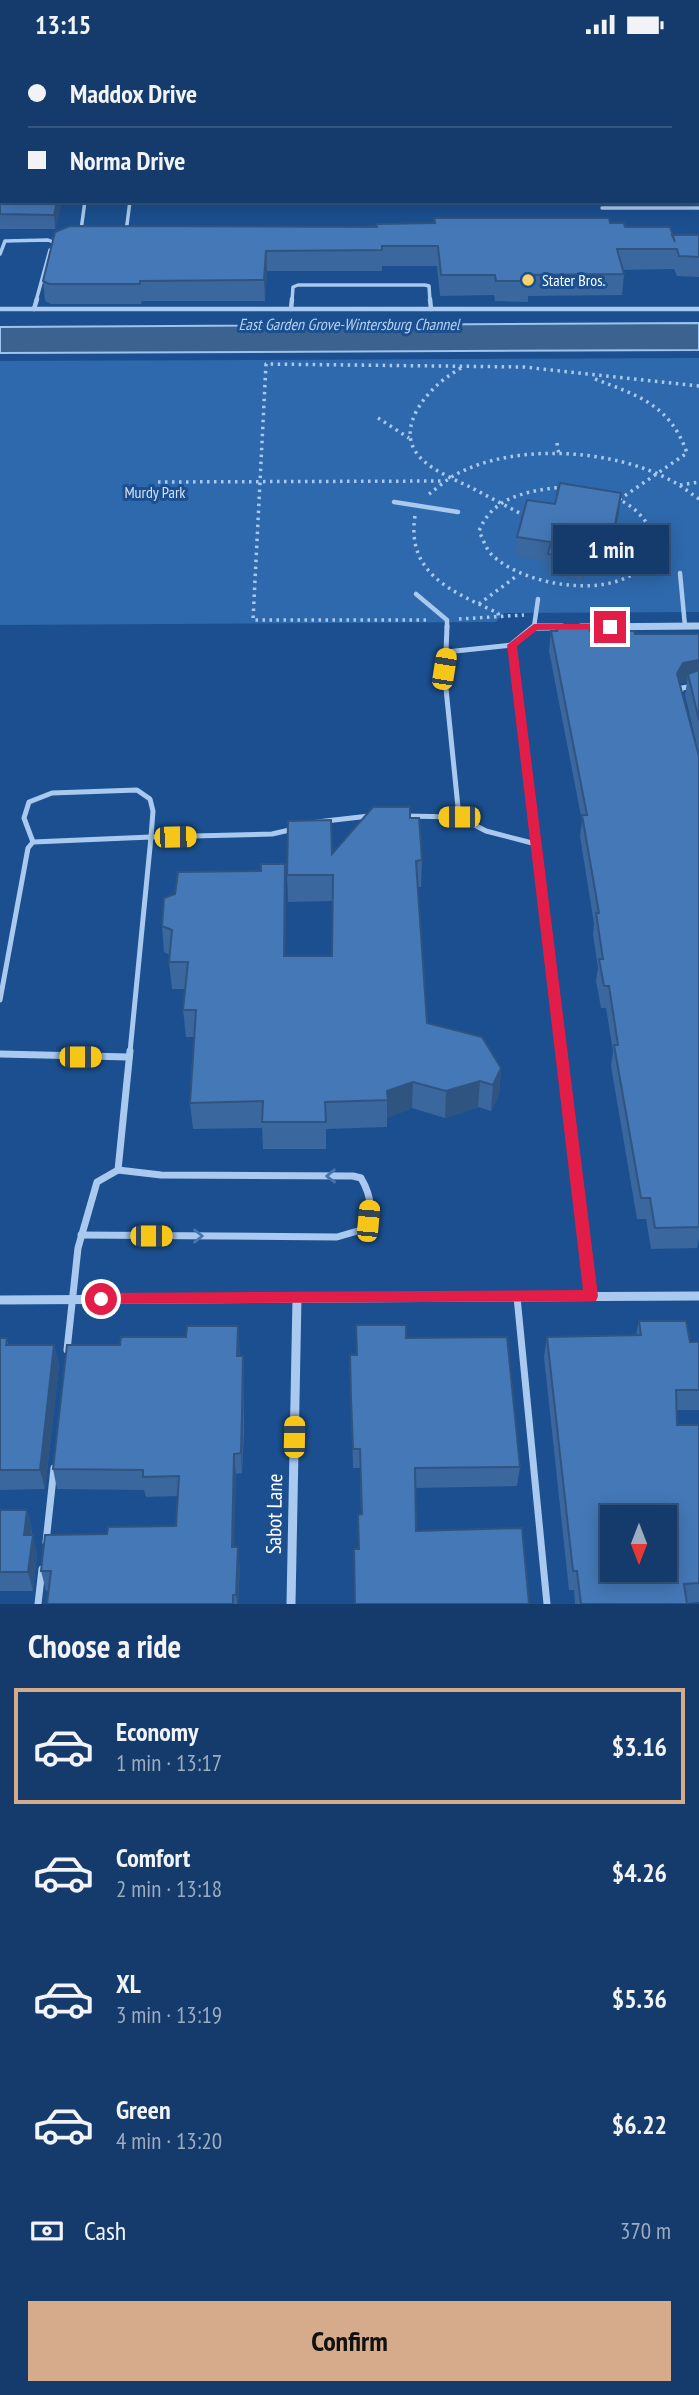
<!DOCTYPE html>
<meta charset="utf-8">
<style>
:root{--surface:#143b6b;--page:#214673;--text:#f1f3f6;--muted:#9dadc1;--line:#33557e;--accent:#d6ab8b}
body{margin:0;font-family:"PT Sans Narrow",sans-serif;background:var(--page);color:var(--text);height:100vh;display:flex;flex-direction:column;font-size:26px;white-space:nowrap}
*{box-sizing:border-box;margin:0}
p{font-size:23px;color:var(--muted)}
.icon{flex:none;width:38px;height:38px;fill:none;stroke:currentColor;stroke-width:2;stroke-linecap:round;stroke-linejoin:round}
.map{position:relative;height:1555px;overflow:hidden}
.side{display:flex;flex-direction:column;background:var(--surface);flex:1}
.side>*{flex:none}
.hud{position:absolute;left:0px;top:0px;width:700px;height:154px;box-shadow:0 4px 18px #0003,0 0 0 2px var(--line);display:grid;align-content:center;height:154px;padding:0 28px;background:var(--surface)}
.needle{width:46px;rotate:180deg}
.fabs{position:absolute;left:600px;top:1456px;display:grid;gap:14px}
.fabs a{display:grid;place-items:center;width:77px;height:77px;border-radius:0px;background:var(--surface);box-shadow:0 4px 18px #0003,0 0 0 2px var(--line);font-size:35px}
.end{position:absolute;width:32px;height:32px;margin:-16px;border:9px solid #e11d48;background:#fff;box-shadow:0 0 0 4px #fff}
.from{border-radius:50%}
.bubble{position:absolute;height:49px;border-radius:0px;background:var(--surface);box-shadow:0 4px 18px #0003,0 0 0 2px var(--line);font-size:23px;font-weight:800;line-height:49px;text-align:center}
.car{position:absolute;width:21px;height:42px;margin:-21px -10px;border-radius:9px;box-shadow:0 0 5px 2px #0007;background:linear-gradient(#f5c518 24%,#345 0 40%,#f5c518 0 76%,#345 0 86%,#f5c518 0)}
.hud b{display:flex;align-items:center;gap:24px;height:66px;font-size:26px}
.hud b+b{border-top:2px solid var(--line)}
.hud i{width:18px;height:18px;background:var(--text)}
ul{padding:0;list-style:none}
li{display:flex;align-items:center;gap:21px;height:116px;margin:0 14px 10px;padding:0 14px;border:4px solid transparent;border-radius:0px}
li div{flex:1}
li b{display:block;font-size:26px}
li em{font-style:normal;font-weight:800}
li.active{border-color:var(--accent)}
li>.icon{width:63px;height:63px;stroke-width:1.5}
h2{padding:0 28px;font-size:32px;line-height:84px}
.pay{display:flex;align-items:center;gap:18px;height:77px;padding:0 28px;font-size:26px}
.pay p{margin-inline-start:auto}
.primary-button{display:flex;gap:14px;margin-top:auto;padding:14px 28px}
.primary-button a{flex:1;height:80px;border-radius:0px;background:var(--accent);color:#111;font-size:28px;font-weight:800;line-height:80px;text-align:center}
.status{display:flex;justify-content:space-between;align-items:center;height:49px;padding:0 35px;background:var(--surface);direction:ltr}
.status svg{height:19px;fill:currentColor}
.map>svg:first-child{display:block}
</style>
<div class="status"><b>13:15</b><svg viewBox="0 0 49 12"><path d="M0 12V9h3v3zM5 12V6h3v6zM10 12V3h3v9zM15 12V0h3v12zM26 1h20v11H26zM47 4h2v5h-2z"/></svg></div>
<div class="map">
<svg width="699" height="1555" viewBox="0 0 699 1555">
<rect width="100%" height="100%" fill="#1b4f8f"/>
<path fill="#2e69ad" d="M699,309V563L504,564L496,573L0,576V312Z"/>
<path fill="#3c6290" stroke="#9cc4f0" stroke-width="2" d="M699,274V301L0,304V278Z"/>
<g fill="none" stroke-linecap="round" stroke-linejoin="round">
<g stroke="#a9c9ee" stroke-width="3.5" stroke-dasharray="2.5 4.5" stroke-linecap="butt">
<path d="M461,319C442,330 426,344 416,363C394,407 439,423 470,438C489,448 508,458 527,468"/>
<path d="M595,330C639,347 670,356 687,404L620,450"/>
<path d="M378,369L409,389"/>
<path d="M557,394L559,406"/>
<path d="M158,433L444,432"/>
<path d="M680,436L699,433"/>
<path d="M562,438C605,442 640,449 657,494C654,500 651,508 647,513C615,553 524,537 492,506C486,500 483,490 479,482C493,447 528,442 562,438Z"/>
<path d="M429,445C437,439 446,431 455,426C514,393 615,400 672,432C682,437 690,444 699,450"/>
<path d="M415,467C406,525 453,543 498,564L499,569"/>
<path d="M649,514L668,520"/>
<path d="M479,555L518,526"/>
<path d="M459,570L524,566"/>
<path d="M426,571H253L266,315L524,318L699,337"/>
</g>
<g stroke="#a9c9ee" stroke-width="3.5">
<path d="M431,0L433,2"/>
<path d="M500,2L507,0"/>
<path d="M602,159H699"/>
<path d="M81,181L85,152"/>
<path d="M126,183L130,152"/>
<path d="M0,205L5,192L48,191L58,195"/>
<path d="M36,252L50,201L56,199"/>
<path d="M292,252L293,238L298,236H425L429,237L430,252"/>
</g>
<g stroke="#a9c9ee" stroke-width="4.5">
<path d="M430,250L431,260"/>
<path d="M0,260H699"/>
<path d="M34,260L37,250"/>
<path d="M291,260L292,250"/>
<path d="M394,453L458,463"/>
<path d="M680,524L685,577"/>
<path d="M416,545L447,571V579"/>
<path d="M534,578L538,550"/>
</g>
<g stroke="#a9c9ee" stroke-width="5">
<path d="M446,603L447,577"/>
<path d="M679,646L682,639L699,636"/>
<path d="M404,767L459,768L486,782L536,795"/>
<path d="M459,768L444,620L446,603L512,596"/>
<path d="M317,773L369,767"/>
<path d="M33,793L24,769L29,753L52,744L137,741L150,750L153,762L151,788L272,785L294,780"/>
<path d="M0,951L28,799L33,793L151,788L130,1003"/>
</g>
<g stroke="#a9c9ee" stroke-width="7">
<path d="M0,1005L129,1008"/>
<path d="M81,1186L337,1188L361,1181C375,1166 371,1146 361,1129L353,1127L161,1126L118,1121"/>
<path d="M517,1248L547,1555"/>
<path d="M67,1301L78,1199L97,1133L118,1121L130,1002"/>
<path d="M46,1493L54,1419"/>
<path d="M38,1555L42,1520"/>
</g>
<g stroke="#a9c9ee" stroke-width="5">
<path d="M581,578L699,577"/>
<path d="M533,579L562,578"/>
</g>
<g stroke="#a9c9ee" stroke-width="7">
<path d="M581,578L699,577"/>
<path d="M561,1003L512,596L534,578H562"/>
</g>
<g stroke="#a9c9ee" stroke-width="9">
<path d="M561,1002L591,1247"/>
<path d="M0,1251L699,1247"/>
<path d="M291,1555L297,1249"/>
</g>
<g fill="#f0f6ff" fill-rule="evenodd">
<rect x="0" y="76" width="2" height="6"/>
<rect x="698" y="84" width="1" height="6"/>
</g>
</g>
<g fill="#3a679d">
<path d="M0,102L2,152H62L55,180H0Z"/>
<path d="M434,169L610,174L625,178L672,186H699V228L677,227L674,220L622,221L624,225L622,246L528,247V253L495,252L494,246L440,247L437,217H382V222H267L265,252H142L141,255H51L45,252L43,232L376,178L434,174Z"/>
<path d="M621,444L619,464L607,521L586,517L583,531L547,525L548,513L515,507L517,488L555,455Z"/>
<path d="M556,577L590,582L635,585H699V706L685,646L687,633L680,634L699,707V1190L697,1199L651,1200L646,1170H637L611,1017L613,1002L606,959H601L596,932L598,919L593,885L594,875L580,787L582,772L549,602L551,582H555Z"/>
<path d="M410,769L422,811L421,838H418L427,974L501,1019L499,1046L491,1062L478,1058L445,1069L412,1059L387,1069V1078L326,1080V1100H263L262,1079L193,1080L190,1054L194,988H186L183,961L186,940H172L169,913L170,906L164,903L162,877L261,822L285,815L286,841L285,907H332V852L288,853L287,826Z"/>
<path d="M639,1272L690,1293H699V1361H677V1376H699V1553L687,1554V1555H575L574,1541H569L544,1308L547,1288L636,1286Z"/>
<path d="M0,1289H7L8,1296H54L59,1317L45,1440L0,1441Z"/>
<path d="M406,1289L520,1418L517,1437L415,1439L359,1500L358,1466L361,1465L360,1419H353L350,1306H356Z"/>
<path d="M120,1296L240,1297V1307H243L244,1328V1385L242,1424L236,1425L234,1479V1498L240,1518L238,1555H47L49,1541L46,1542L41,1522L107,1485L176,1477L178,1447L146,1448L144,1441L57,1440L53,1420Z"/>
<path d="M0,1461H27L32,1480V1486L37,1505L33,1542H0Z"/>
</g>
<g fill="#305480">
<path d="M57,152H62L55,180L54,166Z"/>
<path d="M266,202L267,222L265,252L264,231Z"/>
<path d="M621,444L619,464L607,521L610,501Z"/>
<path d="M588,497L586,517L583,531L585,512Z"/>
<path d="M699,611V631L688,625L687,633L679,634L677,625L683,614Z"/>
<path d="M285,815L286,841L285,934L284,907Z"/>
<path d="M501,1019L499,1046L491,1062L493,1036Z"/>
<path d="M480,1032L478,1058L445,1069L446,1042Z"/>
<path d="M413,1033L412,1059L387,1069V1042Z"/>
<path d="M238,1277L240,1297L239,1328L237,1307Z"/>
<path d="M54,1296L59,1317L45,1440L40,1421Z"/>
<path d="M243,1307L244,1328L242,1424L241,1404Z"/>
<path d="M234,1405L236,1425L234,1518L232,1498Z"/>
<path d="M27,1461L32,1480L29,1505L24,1486Z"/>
<path d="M33,1486L37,1505L33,1542L28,1523Z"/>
<path d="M238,1498L240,1518L238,1555H237L236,1546Z"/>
</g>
<g fill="#4478b7" stroke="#305480" stroke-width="2" fill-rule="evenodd">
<path d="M0,102H2V152H57L54,166L0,165Z"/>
<path d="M434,169H609L610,174H624L625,178H670L675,193L672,186H699V208L679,207L677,200H617L624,225L528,226L529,232H496L495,226H441L438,197H382V201L266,202L264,231L140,232V235H49L43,232L55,183L70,177L377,178L376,175L435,174Z"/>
<path d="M560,434L621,444L610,501L588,497L585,512L548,505L551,493L517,488L527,451L555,455Z"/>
<path d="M556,577H589L590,582H634L635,585H699V611L683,614L677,625L699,707V1178L655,1179L650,1149H641L614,996H618L609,937H604L599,910H603L596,864H599L582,766H587L551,582H557Z"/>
<path d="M699,621V671L688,625Z"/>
<path d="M373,758H410V769H419L422,811L416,812L427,974L482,988L501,1019L493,1036L480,1032L446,1042L413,1033L387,1042L388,1051L325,1053L326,1073H262L263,1052L190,1054L196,961H183L188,913H169L172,881L162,877L164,849L175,845L178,823L261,822V815H285L284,907H332L333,826H287L288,772L331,771L332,805Z"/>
<path d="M639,1272H686L690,1293H699V1341H676L677,1376H699V1534L684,1535L687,1555H581L577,1522H573L547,1288L641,1286ZM612,1468H665V1521H612Z"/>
<path d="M356,1276H406V1289L507,1288L520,1418L415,1419L416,1482L522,1479L529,1555H355L354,1500H359L358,1466L362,1465L360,1400H353L351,1349L350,1306H357Z"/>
<path d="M187,1277H238L237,1307H243L242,1365L241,1404L234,1405L232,1498H238L236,1546H233V1555H47L51,1522H41L45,1486L107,1485L108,1478L176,1477L179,1427L143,1428V1421L53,1420L67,1296H120L121,1288H186Z"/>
<path d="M0,1289H7L6,1296H54L40,1421H0Z"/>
<path d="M0,1461H27L24,1486H33L28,1523H0Z"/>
</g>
<defs><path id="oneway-chevron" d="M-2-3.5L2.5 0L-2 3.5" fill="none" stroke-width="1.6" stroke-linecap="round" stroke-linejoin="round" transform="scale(1.75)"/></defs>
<g stroke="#4674ac">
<use href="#oneway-chevron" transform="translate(331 1127) rotate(179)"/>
<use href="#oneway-chevron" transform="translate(198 1187)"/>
</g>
<path fill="#e11d48" d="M610,575L615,578L613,580L537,581L517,597L598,1247L596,1252L96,1255L94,1250L96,1246L101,1244L583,1241L507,596L534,575Z"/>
<circle fill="#ffd166" stroke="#1b4f8f" stroke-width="2.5" cx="528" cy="231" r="7"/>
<g text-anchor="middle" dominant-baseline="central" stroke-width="6" stroke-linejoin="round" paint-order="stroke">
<g font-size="16" fill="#fff" stroke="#1b4f8f" text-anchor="start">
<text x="542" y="231">Stater Bros.</text>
</g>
<g font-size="16" font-style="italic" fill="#b5d3f5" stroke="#1b4f8f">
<text x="349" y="275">East Garden Grove-Wintersburg Channel</text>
</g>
<g font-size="16" fill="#cfe3fa" stroke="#1b4f8f">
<text x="155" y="443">Murdy Park</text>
</g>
<g font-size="21" fill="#fff" stroke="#1b4f8f">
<text transform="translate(274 1465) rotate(-89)">Sabot Lane</text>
</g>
</g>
</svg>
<div class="fabs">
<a><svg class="needle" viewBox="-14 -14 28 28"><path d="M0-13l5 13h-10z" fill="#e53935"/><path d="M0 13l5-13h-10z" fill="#9dadc1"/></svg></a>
</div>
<i class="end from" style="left:101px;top:1250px"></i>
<i class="end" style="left:610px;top:578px"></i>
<div class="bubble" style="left:553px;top:476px;width:116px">1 min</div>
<i class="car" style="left:444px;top:620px;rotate:9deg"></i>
<i class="car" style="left:459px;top:768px;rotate:270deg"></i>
<i class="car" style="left:175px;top:788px;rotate:89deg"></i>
<i class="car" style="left:80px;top:1008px;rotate:90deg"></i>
<i class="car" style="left:368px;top:1172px;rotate:5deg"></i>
<i class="car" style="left:151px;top:1187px;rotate:90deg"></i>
<i class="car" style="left:294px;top:1388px;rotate:1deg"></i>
<div class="hud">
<b><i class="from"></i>Maddox Drive</b>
<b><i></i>Norma Drive</b>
</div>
</div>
<section class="side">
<h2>Choose a ride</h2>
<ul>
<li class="active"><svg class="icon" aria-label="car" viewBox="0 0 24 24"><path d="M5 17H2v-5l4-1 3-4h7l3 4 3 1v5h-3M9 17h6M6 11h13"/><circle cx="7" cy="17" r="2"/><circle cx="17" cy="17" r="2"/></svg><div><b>Economy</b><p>1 min · 13:17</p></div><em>$3.16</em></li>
<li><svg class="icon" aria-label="car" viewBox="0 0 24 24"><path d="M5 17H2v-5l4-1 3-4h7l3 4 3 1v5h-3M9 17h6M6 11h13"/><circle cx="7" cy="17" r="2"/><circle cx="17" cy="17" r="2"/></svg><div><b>Comfort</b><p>2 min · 13:18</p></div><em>$4.26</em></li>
<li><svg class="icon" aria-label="car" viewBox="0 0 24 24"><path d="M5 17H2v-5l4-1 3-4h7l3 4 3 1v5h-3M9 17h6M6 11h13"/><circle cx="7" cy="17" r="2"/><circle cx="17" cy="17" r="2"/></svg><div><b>XL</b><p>3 min · 13:19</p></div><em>$5.36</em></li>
<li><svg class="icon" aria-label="car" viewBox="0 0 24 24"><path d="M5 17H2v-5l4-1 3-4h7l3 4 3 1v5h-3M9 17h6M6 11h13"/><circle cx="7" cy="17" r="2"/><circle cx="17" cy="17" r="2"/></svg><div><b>Green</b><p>4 min · 13:20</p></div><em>$6.22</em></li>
</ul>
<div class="pay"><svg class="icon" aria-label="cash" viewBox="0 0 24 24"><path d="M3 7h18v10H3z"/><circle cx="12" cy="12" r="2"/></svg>Cash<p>370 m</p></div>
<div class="primary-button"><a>Confirm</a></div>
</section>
